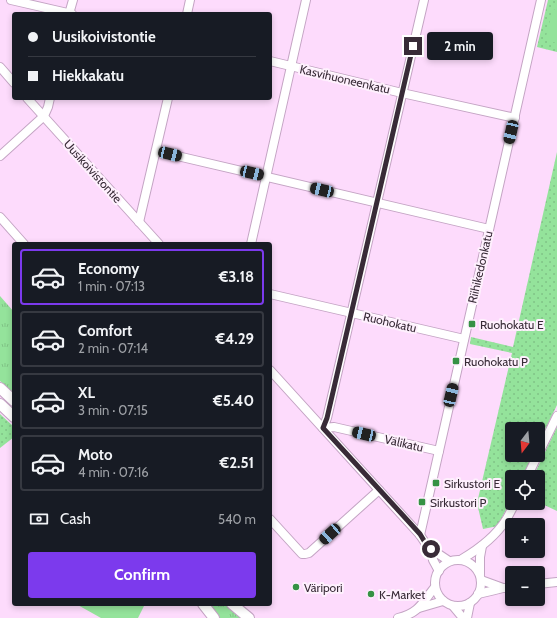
<!DOCTYPE html>
<meta charset="utf-8">
<style>
:root{--surface:#171b24;--page:#242831;--text:#f1f3f6;--muted:#9ea1a6;--line:#363941;--accent:#7c3aed}
body{margin:0;font-family:Cabin,sans-serif;background:var(--page);color:var(--text);height:100vh;display:flex;flex-direction:column;font-size:15px;white-space:nowrap}
*{box-sizing:border-box;margin:0}
p{font-size:13px;color:var(--muted)}
.icon{flex:none;width:22px;height:22px;fill:none;stroke:currentColor;stroke-width:2;stroke-linecap:round;stroke-linejoin:round}
.map{position:relative;flex:1;overflow:hidden}
.panel{position:absolute;left:12px;top:242px;width:260px;height:364px;display:flex;flex-direction:column;background:var(--surface);border-radius:4px;box-shadow:0 2px 6px #0003}
.panel>*{flex:none}
.banner{position:absolute;left:12px;top:12px;width:260px;height:88px;border-radius:4px;box-shadow:0 2px 6px #0003;display:grid;align-content:center;height:88px;padding:0 16px;background:var(--surface)}
.needle{width:26px;rotate:196deg}
.fabs{position:absolute;left:505px;top:422px;display:grid;gap:8px}
.fabs a{display:grid;place-items:center;width:40px;height:40px;border-radius:4px;background:var(--surface);box-shadow:0 2px 6px #0003;font-size:20px}
.end{position:absolute;width:18px;height:18px;margin:-9px;border:5px solid #382b37;background:#fff;box-shadow:0 0 0 2px #fff}
.from{border-radius:50%}
.bubble{position:absolute;height:28px;border-radius:4px;background:var(--surface);box-shadow:0 2px 6px #0003;font-size:13px;font-weight:700;line-height:28px;text-align:center}
.car{position:absolute;width:12px;height:24px;margin:-12px -6px;border-radius:5px;box-shadow:0 0 3px 1px #0007;background:linear-gradient(#222 24%,#8ab4d8 0 40%,#222 0 76%,#8ab4d8 0 86%,#222 0)}
.banner b{display:flex;align-items:center;gap:14px;height:38px;font-size:15px}
.banner b+b{border-top:1px solid var(--line)}
.banner i{width:10px;height:10px;background:var(--text)}
ul{padding:7px 0 0;list-style:none}
li{display:flex;align-items:center;gap:12px;height:56px;margin:0 8px 6px;padding:0 8px;border:2px solid var(--line);border-radius:4px}
li div{flex:1}
li b{display:block;font-size:15px}
li em{font-style:normal;font-weight:700}
li.current{border-color:var(--accent)}
li>.icon{width:36px;height:36px;stroke-width:1.5}
.pay{display:flex;align-items:center;gap:10px;height:44px;padding:0 16px;font-size:15px}
.pay p{margin-inline-start:auto}
.cta{display:flex;gap:8px;margin-top:auto;padding:8px 16px}
.cta a{flex:1;height:46px;border-radius:4px;background:var(--accent);color:#fff;font-size:16px;font-weight:700;line-height:46px;text-align:center}
.map>svg:first-child{display:block}
</style>
<div class="map">
<svg width="557" height="618" viewBox="0 0 557 618">
<defs>
<pattern id="grass-tufts" width="24" height="20" patternUnits="userSpaceOnUse"><rect width="24" height="20" fill="#94e39b"/><path d="M3 7l-1-3M5 7V3M7 7l1-3M15 17l-1-3M17 17v-4M19 17l1-3" fill="none" stroke="#80c386"/></pattern>
<pattern id="park-dots" width="8" height="8" patternUnits="userSpaceOnUse"><rect width="8" height="8" fill="#94e39b"/><path d="M2 2h.1M6 6h.1" fill="none" stroke="#80c386" stroke-width="1.8" stroke-linecap="round"/></pattern>
</defs>
<rect width="100%" height="100%" fill="#fddbfc"/>
<g fill="url(#grass-tufts)">
<path d="M0,296L14,312V394L0,381Z"/>
<path d="M208,604H229L246,618H220Z"/>
</g>
<g fill="url(#park-dots)">
<path d="M548,0H557V52L537,47Z"/>
<path d="M557,152V405L538,444V429H512V455H533L522,477H512V497L498,526L483,529L477,503L512,353L470,344L471,337L513,347Z"/>
<path d="M0,414L14,427V437L0,448Z"/>
<path d="M557,427V511L538,502V477H533Z"/>
</g>
<g fill="#94e39b">
<path d="M553,9L557,10V43L545,40Z"/>
<path d="M76,604H145L138,618H101Z"/>
</g>
<g fill="none" stroke-linecap="round" stroke-linejoin="round">
<defs>
<g id="minor">
<path d="M11,0L72,14"/>
<path d="M424,0L327,418L323,428L334,427L439,451"/>
<path d="M69,14L73,0"/>
<path d="M187,14L190,0"/>
<path d="M270,61L402,93L515,118"/>
<path d="M0,67L14,83"/>
<path d="M27,98L159,244"/>
<path d="M156,151L489,229"/>
<path d="M0,156L44,116L48,107L50,98"/>
<path d="M0,217L24,244"/>
<path d="M139,222L168,98"/>
<path d="M251,244L306,0"/>
<path d="M270,294L464,339"/>
<path d="M270,370L420,535L426,544L431,549L449,561"/>
<path d="M527,477L557,416"/>
<path d="M270,519L302,554H305L309,553L379,490"/>
<path d="M420,535L541,0"/>
<path d="M431,549L433,560L439,571"/>
<path d="M462,559C479,549 495,537 506,520C509,515 512,509 515,503"/>
<circle cx="458" cy="583" r="23"/>
<path d="M480,574V557L482,546"/>
<path d="M481,580L503,588H512"/>
<path d="M538,584L557,582"/>
<path d="M478,594L491,591L503,588"/>
<path d="M453,606L463,618"/>
<path d="M419,608L443,601"/>
<path d="M398,618C419,613 422,603 435,587"/>
<path d="M467,618L470,603"/>
</g>
<g id="major">
<path d="M0,388L14,401"/>
<path d="M0,404L14,417"/>
<path d="M203,604L214,618"/>
<path d="M232,604L249,618"/>
</g>
</defs>
<use href="#minor" stroke="#c4a4c4" stroke-width="10"/>
<use href="#major" stroke="#c4a4c4" stroke-width="12"/>
<use href="#minor" stroke="#fff" stroke-width="8"/>
<use href="#major" stroke="#fff" stroke-width="10"/>
</g>
<g fill="none" stroke-linecap="round" stroke-linejoin="round">
<path stroke="#382b37" stroke-width="5" d="M413,46L327,418L323,428L420,534L426,544L431,549"/>
</g>
<g fill="#359244" stroke="#fef0fd" stroke-width="1.5">
<rect x="468" y="320" width="8" height="8" rx="2"/>
<rect x="452" y="357" width="8" height="8" rx="2"/>
<rect x="432" y="479" width="8" height="8" rx="2"/>
<rect x="418" y="498" width="8" height="8" rx="2"/>
<circle cx="296" cy="587" r="4"/>
<circle cx="371" cy="594" r="4"/>
</g>
<g text-anchor="middle" dominant-baseline="central" stroke-width="4" stroke-linejoin="round" paint-order="stroke">
<g font-size="12" fill="#382b37" stroke="#fef0fd">
<text transform="translate(345 79) rotate(13)">Kasvihuoneenkatu</text>
<text transform="translate(93 171) rotate(48)">Uusikoivistontie</text>
<text transform="translate(480 267) rotate(-77)">Riihikedonkatu</text>
<text transform="translate(390 322) rotate(13)">Ruohokatu</text>
<text transform="translate(404 443) rotate(13)">Välikatu</text>
</g>
<g font-size="12" fill="#382b37" stroke="#fef0fd" text-anchor="start">
<text x="480" y="324">Ruohokatu E</text>
<text x="464" y="361">Ruohokatu P</text>
<text x="444" y="483">Sirkustori E</text>
<text x="430" y="502">Sirkustori P</text>
<text x="304" y="587">Väripori</text>
<text x="379" y="594">K-Market</text>
</g>
</g>
</svg>
<div class="fabs">
<a><svg class="needle" viewBox="-14 -14 28 28"><path d="M0-13l5 13h-10z" fill="#e53935"/><path d="M0 13l5-13h-10z" fill="#9ea1a6"/></svg></a>
<a><svg class="icon" aria-label="locate" viewBox="0 0 24 24"><circle cx="12" cy="12" r="6"/><path d="M12 2v4M12 18v4M2 12h4M18 12h4"/></svg></a>
<a>+</a>
<a>−</a>
</div>
<i class="end from" style="left:431px;top:549px"></i>
<i class="end" style="left:413px;top:46px"></i>
<div class="bubble" style="left:427px;top:32px;width:66px">2 min</div>
<i class="car" style="left:511px;top:132px;rotate:193deg"></i>
<i class="car" style="left:170px;top:154px;rotate:103deg"></i>
<i class="car" style="left:252px;top:173px;rotate:103deg"></i>
<i class="car" style="left:322px;top:190px;rotate:283deg"></i>
<i class="car" style="left:451px;top:395px;rotate:13deg"></i>
<i class="car" style="left:364px;top:434px;rotate:283deg"></i>
<i class="car" style="left:330px;top:534px;rotate:228deg"></i>
<div class="banner">
<b><i class="from"></i>Uusikoivistontie</b>
<b><i></i>Hiekkakatu</b>
</div>
<section class="panel">
<ul>
<li class="current"><svg class="icon" aria-label="car" viewBox="0 0 24 24"><path d="M5 17H2v-5l4-1 3-4h7l3 4 3 1v5h-3M9 17h6M6 11h13"/><circle cx="7" cy="17" r="2"/><circle cx="17" cy="17" r="2"/></svg><div><b>Economy</b><p>1 min · 07:13</p></div><em>€3.18</em></li>
<li><svg class="icon" aria-label="car" viewBox="0 0 24 24"><path d="M5 17H2v-5l4-1 3-4h7l3 4 3 1v5h-3M9 17h6M6 11h13"/><circle cx="7" cy="17" r="2"/><circle cx="17" cy="17" r="2"/></svg><div><b>Comfort</b><p>2 min · 07:14</p></div><em>€4.29</em></li>
<li><svg class="icon" aria-label="car" viewBox="0 0 24 24"><path d="M5 17H2v-5l4-1 3-4h7l3 4 3 1v5h-3M9 17h6M6 11h13"/><circle cx="7" cy="17" r="2"/><circle cx="17" cy="17" r="2"/></svg><div><b>XL</b><p>3 min · 07:15</p></div><em>€5.40</em></li>
<li><svg class="icon" aria-label="car" viewBox="0 0 24 24"><path d="M5 17H2v-5l4-1 3-4h7l3 4 3 1v5h-3M9 17h6M6 11h13"/><circle cx="7" cy="17" r="2"/><circle cx="17" cy="17" r="2"/></svg><div><b>Moto</b><p>4 min · 07:16</p></div><em>€2.51</em></li>
</ul>
<div class="pay"><svg class="icon" aria-label="cash" viewBox="0 0 24 24"><path d="M3 7h18v10H3z"/><circle cx="12" cy="12" r="2"/></svg>Cash<p>540 m</p></div>
<div class="cta"><a>Confirm</a></div>
</section>
</div>
